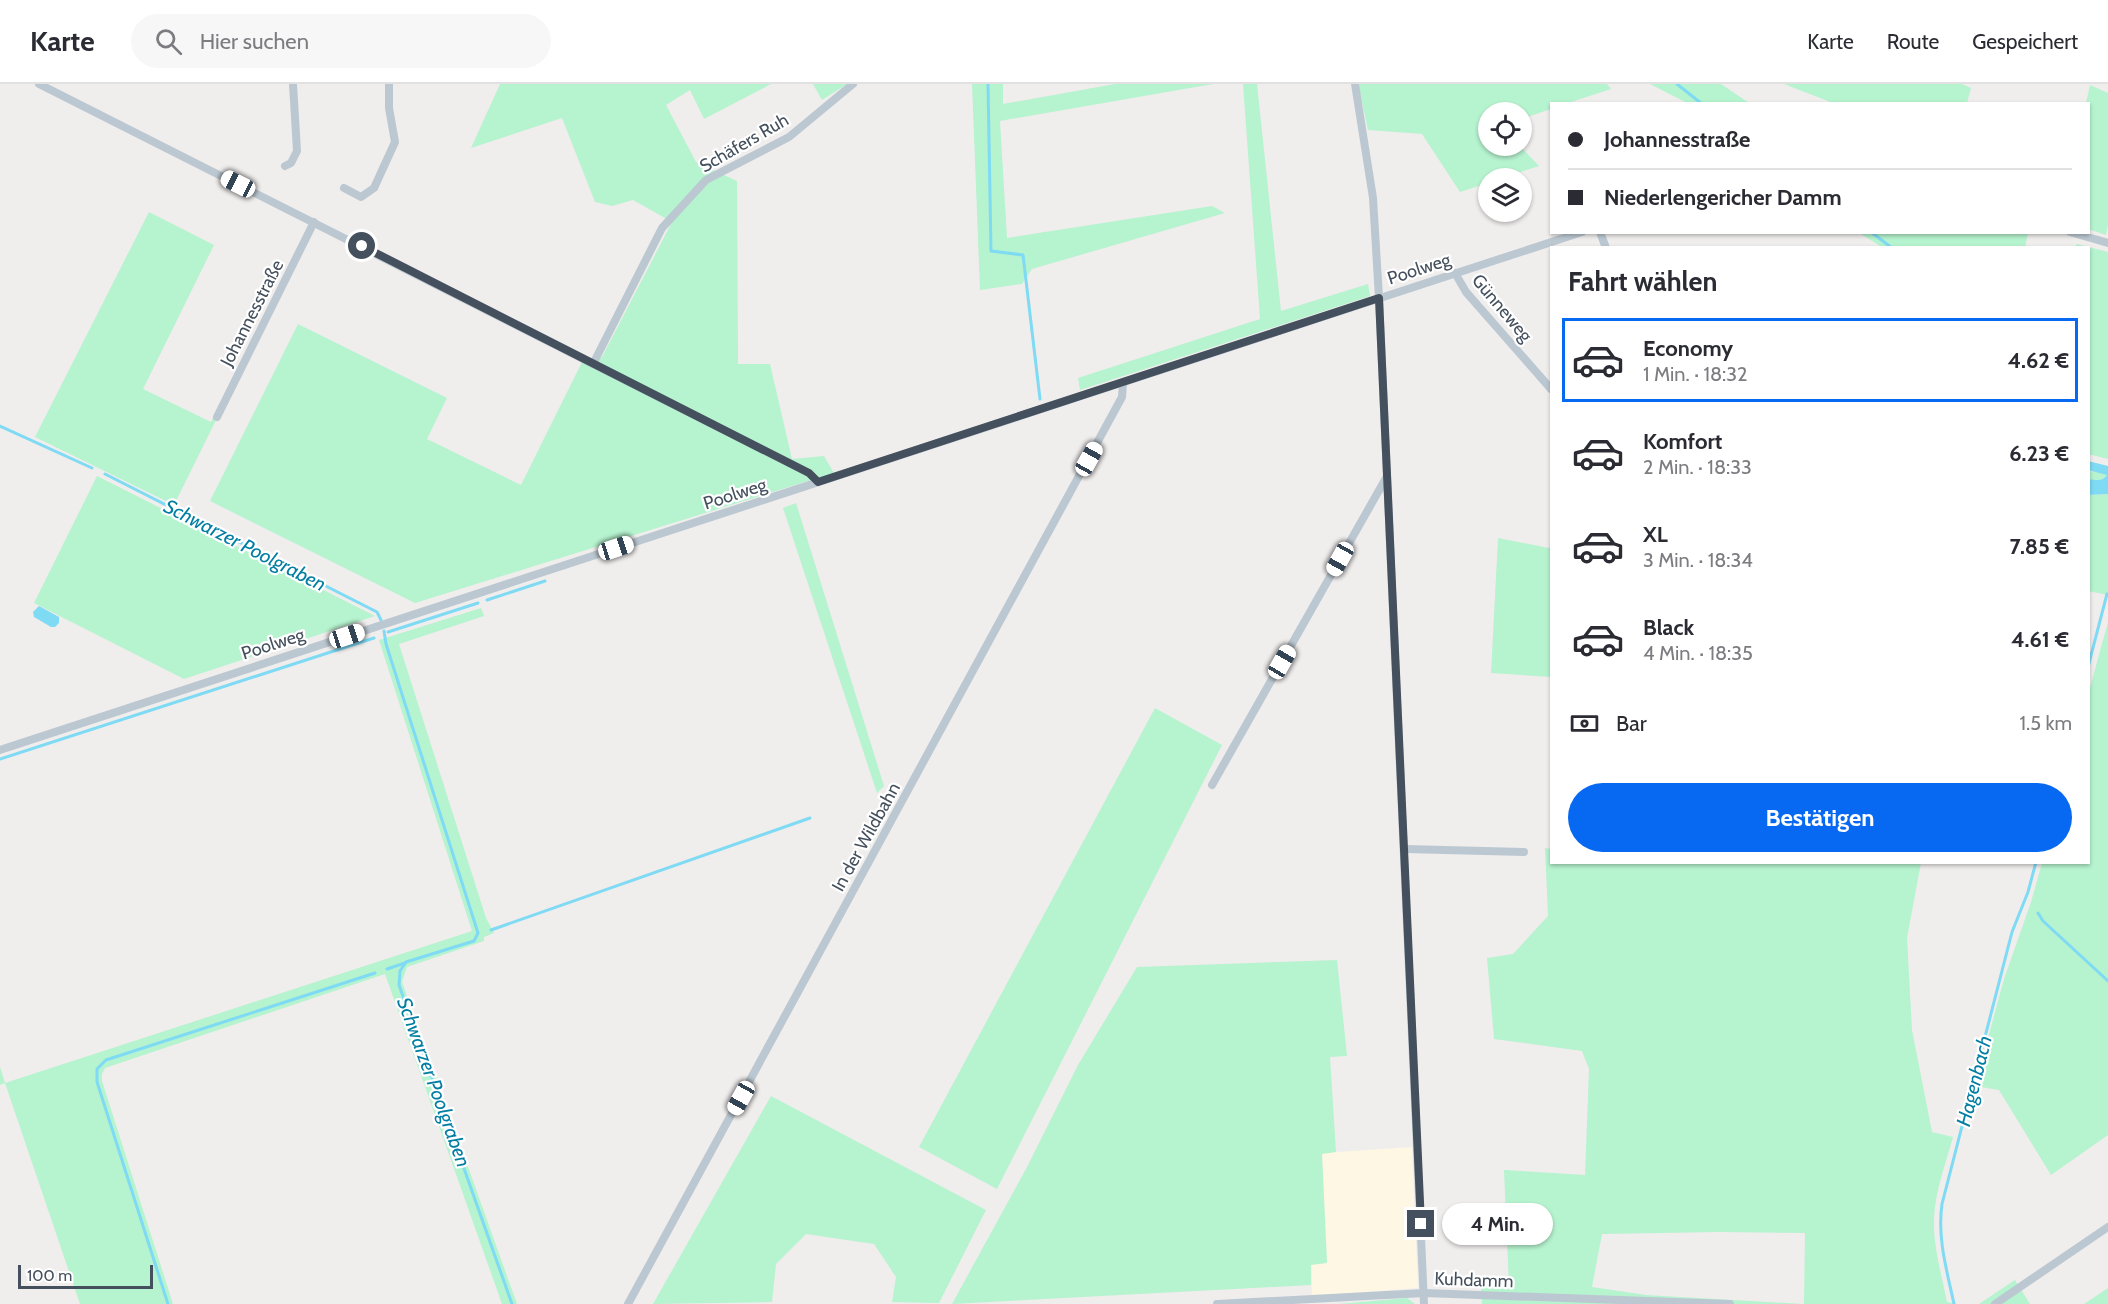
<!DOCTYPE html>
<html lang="de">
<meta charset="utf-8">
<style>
:root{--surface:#fff;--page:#f7f7f7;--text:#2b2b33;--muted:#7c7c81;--line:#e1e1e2;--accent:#0768f1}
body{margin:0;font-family:Cabin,sans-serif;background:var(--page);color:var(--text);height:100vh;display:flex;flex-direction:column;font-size:22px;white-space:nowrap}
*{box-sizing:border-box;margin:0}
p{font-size:20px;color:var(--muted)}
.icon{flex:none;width:33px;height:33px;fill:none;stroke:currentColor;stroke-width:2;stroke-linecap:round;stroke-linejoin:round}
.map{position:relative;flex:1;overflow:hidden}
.side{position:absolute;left:1550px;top:162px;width:540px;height:618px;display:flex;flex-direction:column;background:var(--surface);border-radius:0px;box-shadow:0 2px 4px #0004}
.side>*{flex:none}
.guide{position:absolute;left:1550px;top:18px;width:540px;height:132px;border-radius:0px;box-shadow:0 2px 4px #0004;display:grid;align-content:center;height:132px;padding:0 18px;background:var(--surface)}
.tools{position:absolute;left:1478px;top:18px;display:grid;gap:12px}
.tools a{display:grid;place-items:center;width:54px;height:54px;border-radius:50%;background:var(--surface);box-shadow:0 2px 4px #0004;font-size:30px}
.scale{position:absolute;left:18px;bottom:15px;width:135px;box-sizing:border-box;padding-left:6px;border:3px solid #44505d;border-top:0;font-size:16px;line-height:21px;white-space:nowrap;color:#44505d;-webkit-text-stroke:4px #fff;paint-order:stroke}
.end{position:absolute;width:27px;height:27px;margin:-14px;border:8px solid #44505d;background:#fff;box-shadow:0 0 0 3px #fff}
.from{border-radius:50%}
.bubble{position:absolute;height:42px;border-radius:21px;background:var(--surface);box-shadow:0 2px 4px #0004;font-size:20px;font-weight:700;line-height:42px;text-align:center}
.car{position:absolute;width:18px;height:36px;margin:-18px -9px;border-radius:8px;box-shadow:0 0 4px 2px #0007;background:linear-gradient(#fff 24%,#345 0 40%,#fff 0 76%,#345 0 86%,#fff 0)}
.guide b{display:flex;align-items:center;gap:21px;height:57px;font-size:22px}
.guide b+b{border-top:2px solid var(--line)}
.guide i{width:15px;height:15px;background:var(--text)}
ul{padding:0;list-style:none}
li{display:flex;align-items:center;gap:18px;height:84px;margin:0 12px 9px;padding:0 6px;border:3px solid transparent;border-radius:0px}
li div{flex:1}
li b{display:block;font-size:22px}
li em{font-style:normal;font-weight:700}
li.selected{border-color:var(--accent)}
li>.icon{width:54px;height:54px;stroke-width:1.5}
h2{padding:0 18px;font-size:27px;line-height:72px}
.pay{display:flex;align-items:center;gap:15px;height:66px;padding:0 18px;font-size:22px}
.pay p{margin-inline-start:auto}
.cta{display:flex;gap:12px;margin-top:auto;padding:12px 18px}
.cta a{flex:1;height:69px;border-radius:36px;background:var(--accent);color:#fff;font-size:24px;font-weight:700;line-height:69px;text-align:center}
header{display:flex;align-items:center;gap:36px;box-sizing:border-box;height:84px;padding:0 30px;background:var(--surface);border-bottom:2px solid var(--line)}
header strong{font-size:28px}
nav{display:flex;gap:33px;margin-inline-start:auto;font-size:21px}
.search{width:420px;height:54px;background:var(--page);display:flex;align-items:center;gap:15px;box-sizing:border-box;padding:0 21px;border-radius:33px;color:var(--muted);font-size:22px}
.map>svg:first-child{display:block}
</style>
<header>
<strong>Karte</strong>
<div class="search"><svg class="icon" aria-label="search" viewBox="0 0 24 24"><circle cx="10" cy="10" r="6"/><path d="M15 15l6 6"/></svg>Hier suchen</div>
<nav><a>Karte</a><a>Route</a><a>Gespeichert</a></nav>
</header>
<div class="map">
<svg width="2108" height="1220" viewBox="0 0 2108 1220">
<rect width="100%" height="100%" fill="#f0eded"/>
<path fill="#fef7e4" d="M1412,1063L1418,1204L1312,1212L1311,1180L1327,1179L1322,1069Z"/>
<g fill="#b6f3cf" fill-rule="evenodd">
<path d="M500,0H771L704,35L690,6L666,21L696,78L737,97L738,280H770L792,375L824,372L834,389L415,519L210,417L298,240L447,314L427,355L521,401L582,278L602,273L672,138L633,116L612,122L595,118L562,34L471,64Z"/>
<path d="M813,0H847L822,16Z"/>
<path d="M972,0H1003V20L1115,0H1213L1000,37L1007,154L1212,122L1225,129L1032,185L1022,200L980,206Z"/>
<path d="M1243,0H1257L1281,227L1368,200L1370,212L1080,306L1078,294L1260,235Z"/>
<path d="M1358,0H1607L1611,5L1568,19L1551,20V25L1521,35V28H1488V62H1520L1539,82L1502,94H1488V99L1460,108L1422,50L1368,46Z"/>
<path d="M1650,0H1721L1749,19H1687Z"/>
<path d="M1784,0H1962L1971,4L1967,19H1833Z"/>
<path d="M2090,1L2108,9V141L2106,151L2088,145V20L2086,19Z"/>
<path d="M149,128L214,161L143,305L211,338L214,332L217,334L174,421L35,353Z"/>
<path d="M1859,149H2028L2025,164L1882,163Z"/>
<path d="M2077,160L2108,168V375L2088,370V164L2075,163Z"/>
<path d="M2088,387L2107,389V392L2098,397L2088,395Z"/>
<path d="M97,392L375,532L184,595L34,519Z"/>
<path d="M2108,410V511L2088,507V411Z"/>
<path d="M796,419L884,702L877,709L783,424Z"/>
<path d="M1498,454L1549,464L1551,462V593L1491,589Z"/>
<path d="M481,524L484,532L399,560L486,834L494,849L484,853V857L407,883L402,898L517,1220H502L385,890L105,984L102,990V997L173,1220H80L5,999L0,1001V983L5,999L472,847L379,556Z"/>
<path d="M2108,538V1051L2051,1091L1999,1006L1975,1002L2004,895L2031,818L2042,779L2088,778V611Z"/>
<path d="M1155,624L1222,661L997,1105L919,1063Z"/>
<path d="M1545,764L1551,765V778L1921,779L1907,854L1912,946L1932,1048L1953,1053C1946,1079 1935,1107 1934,1135C1933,1162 1942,1192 1947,1218L1957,1220H1482L1481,1203L1509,1202L1504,1086L1585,1091L1589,985L1582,967L1494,955L1487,874L1513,870L1548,832ZM1719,1148L1805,1149L1804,1220L1646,1211L1592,1203L1602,1150Z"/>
<path d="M1337,876L1347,972L1330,973L1336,1068L1322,1070L1327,1179L1311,1181V1201L952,1220L1027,1083L1078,981L1137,883Z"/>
<path d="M771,1012L986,1126L939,1219L892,1218L896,1193L874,1160L806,1150L776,1180L772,1218L653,1220Z"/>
<path d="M2015,1196L2030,1220H1979Z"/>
<path d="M2108,1204V1220H2084Z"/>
<path d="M1407,1214L1415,1220H1338Z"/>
</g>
<g fill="#7fdaf4">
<path d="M2088,377L2108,382V410L2088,411V395C2096,396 2102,398 2107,391L2088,386Z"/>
<path d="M39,522L59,533V539L55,543H51L34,533L33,528Z"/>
</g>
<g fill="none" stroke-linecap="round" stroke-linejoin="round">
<g stroke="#7fdaf4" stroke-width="3">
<path d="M988,0L991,167L1023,171L1040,315"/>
<path d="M1677,0L1702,20"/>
<path d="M1871,148L1892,164"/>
<path d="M0,342L92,384"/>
<path d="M105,390L377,528L381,536"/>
<path d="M487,516L545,497"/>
<path d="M384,547L386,560L478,849L474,857L406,878L400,887L399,901L512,1220"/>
<path d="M388,548L478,519"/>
<path d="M2088,583L2107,510"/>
<path d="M0,675L374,554"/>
<path d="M2038,829L2043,837L2108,897"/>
<path d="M491,846L810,734"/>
<path d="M387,885L405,879"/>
<path d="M168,1220L97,998V985L106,976L375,889"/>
<path d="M1954,1220C1947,1187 1937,1154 1942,1120L2012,848L2028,808L2036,778"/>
</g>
<g stroke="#bcc8d1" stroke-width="8">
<path d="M39,0L809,389L818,398"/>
<path d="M1355,0L1373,114L1379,214L1424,1220"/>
<path d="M285,82L291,79L297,67L293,0"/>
<path d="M344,104L361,113L374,104L395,58L389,24V0"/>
<path d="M1600,148L1606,164"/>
<path d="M2070,148L2108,159"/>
<path d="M1455,189L1466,208L1551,305"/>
<path d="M593,280L662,144L706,96L789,53L853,0"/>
<path d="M217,333L314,138"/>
<path d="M0,666L1582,148"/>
<path d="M1212,701L1386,394"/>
<path d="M1405,765L1524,768"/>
<path d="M628,1220L1122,313L1123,299"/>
<path d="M1217,1220L1424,1209L1730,1220"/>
<path d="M1995,1220L2108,1143"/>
</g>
</g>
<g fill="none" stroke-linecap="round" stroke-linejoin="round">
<path stroke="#44505d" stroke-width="8" d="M362,162L809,389L818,398L1379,214L1421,1140"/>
</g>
<g text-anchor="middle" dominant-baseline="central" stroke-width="4.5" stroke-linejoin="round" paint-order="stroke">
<g font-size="18" fill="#44505d" stroke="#fff">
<text transform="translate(744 59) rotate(-30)">Schäfers Ruh</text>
<text transform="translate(1419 185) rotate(-18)">Poolweg</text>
<text transform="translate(1502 224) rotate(50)">Günneweg</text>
<text transform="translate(252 229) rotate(-63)">Johannesstraße</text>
<text transform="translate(735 410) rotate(-18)">Poolweg</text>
<text transform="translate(273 560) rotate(-18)">Poolweg</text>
<text transform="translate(866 753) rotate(-61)">In der Wildbahn</text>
<text transform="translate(1474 1196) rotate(2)">Kuhdamm</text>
</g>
<g font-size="20" font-style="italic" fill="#027ea3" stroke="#fff">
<text transform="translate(245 461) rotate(27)">Schwarzer Poolgraben</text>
<text transform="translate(1974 997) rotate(-76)">Hagenbach</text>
<text transform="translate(434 998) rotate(70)">Schwarzer Poolgraben</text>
</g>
</g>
</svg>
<div class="tools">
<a><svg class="icon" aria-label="locate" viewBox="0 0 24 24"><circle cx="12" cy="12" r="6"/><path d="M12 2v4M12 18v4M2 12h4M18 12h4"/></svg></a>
<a><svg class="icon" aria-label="layers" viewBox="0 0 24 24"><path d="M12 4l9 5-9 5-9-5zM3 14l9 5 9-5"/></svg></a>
</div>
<div class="scale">100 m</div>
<i class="end from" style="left:362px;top:162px"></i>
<i class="end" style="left:1421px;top:1140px"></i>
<div class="bubble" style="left:1442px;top:1119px;width:111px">4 Min.</div>
<i class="car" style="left:238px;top:100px;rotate:297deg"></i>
<i class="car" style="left:1089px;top:375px;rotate:29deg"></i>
<i class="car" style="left:616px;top:464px;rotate:72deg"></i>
<i class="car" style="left:1340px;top:475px;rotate:209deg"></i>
<i class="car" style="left:347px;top:552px;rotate:72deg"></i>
<i class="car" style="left:1282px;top:578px;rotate:30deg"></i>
<i class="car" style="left:741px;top:1014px;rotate:209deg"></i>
<div class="guide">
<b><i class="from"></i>Johannesstraße</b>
<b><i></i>Niederlengericher Damm</b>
</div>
<section class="side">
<h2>Fahrt wählen</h2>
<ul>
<li class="selected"><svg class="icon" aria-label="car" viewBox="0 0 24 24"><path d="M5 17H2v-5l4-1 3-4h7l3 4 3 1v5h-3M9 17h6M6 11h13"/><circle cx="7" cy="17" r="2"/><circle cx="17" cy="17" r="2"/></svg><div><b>Economy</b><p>1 Min. · 18:32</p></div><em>4.62 €</em></li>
<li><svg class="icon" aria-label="car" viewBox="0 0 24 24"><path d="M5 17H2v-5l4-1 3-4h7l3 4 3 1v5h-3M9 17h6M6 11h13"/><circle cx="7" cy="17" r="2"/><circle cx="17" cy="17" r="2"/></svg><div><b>Komfort</b><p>2 Min. · 18:33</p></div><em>6.23 €</em></li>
<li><svg class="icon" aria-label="car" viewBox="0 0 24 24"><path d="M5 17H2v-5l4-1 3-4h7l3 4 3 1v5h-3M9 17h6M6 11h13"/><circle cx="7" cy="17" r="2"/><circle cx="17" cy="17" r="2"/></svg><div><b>XL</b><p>3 Min. · 18:34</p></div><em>7.85 €</em></li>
<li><svg class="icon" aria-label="car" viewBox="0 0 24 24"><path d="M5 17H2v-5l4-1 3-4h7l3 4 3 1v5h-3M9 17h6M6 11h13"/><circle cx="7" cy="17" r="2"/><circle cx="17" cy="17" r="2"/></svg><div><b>Black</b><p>4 Min. · 18:35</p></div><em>4.61 €</em></li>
</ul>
<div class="pay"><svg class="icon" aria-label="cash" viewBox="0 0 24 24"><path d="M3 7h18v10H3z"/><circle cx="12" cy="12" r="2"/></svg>Bar<p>1.5 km</p></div>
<div class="cta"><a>Bestätigen</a></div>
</section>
</div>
